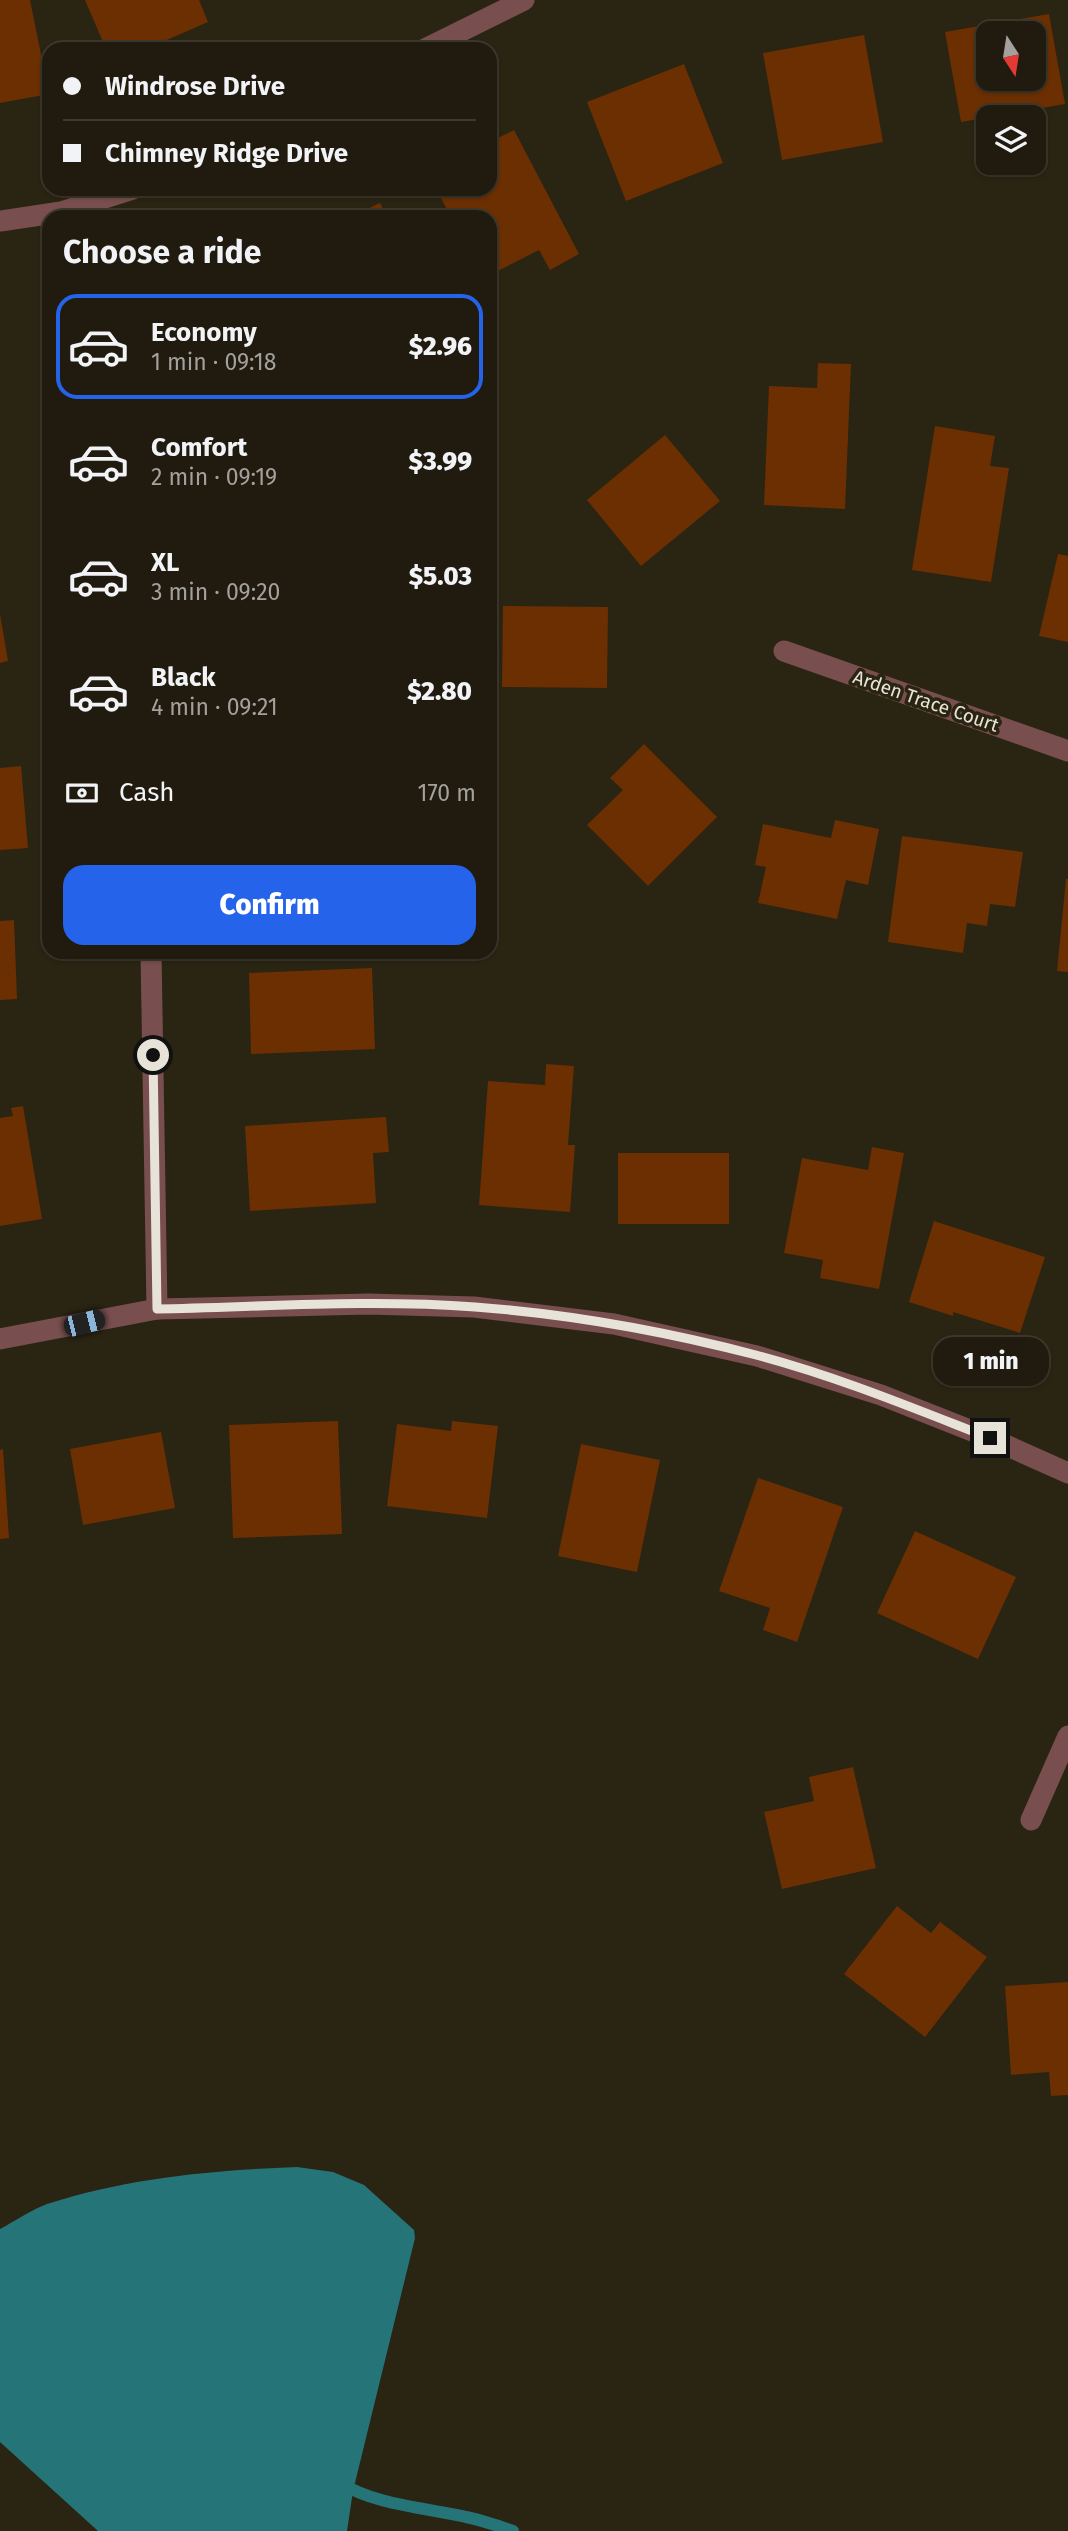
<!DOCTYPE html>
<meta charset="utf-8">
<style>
:root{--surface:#201b0e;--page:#2d281c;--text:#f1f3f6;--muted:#a2a19e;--line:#3d392e;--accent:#2563eb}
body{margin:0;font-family:"Fira Sans",sans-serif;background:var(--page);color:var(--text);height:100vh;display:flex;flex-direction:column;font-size:26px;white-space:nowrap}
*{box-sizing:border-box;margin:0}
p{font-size:23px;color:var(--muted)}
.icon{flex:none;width:38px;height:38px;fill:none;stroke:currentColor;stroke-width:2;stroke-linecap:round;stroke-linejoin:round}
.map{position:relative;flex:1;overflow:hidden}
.side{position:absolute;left:42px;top:210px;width:455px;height:749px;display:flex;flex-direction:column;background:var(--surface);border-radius:21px;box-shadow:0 2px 5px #0004,0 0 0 2px var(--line)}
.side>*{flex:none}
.banner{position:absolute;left:42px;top:42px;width:455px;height:154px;border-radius:21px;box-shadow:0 2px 5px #0004,0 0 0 2px var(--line);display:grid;align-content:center;height:154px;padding:0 21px;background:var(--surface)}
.needle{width:46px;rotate:168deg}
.fabs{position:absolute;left:976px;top:21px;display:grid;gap:14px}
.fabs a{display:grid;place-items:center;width:70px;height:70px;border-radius:14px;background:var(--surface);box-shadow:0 2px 5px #0004,0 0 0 2px var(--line);font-size:35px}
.end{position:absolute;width:32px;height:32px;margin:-16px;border:9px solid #e7e3d8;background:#111;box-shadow:0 0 0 4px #111}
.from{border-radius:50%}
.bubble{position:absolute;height:49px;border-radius:21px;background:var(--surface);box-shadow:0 2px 5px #0004,0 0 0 2px var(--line);font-size:23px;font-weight:800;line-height:49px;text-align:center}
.car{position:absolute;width:21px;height:42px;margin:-21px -10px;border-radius:9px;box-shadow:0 0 5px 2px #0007;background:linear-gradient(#222 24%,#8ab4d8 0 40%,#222 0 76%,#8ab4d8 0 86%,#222 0)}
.banner b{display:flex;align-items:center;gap:24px;height:66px;font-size:26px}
.banner b+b{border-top:2px solid var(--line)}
.banner i{width:18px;height:18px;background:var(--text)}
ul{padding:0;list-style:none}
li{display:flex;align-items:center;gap:21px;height:105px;margin:0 14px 10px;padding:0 7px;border:4px solid transparent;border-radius:21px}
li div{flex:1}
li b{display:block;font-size:26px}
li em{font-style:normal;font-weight:800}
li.selected{border-color:var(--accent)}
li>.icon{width:63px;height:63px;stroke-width:1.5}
h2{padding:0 21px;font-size:32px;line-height:84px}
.pay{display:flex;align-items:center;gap:18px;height:77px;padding:0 21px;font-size:26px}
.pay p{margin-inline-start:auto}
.primary-button{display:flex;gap:14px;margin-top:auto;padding:14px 21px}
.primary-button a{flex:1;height:80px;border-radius:21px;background:var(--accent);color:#fff;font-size:28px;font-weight:800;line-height:80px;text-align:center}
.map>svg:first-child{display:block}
</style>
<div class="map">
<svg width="1068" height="2531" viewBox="0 0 1068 2531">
<rect width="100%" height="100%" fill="#2a2413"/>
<path fill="#257478" d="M297,2167L333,2172L364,2185L414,2230L415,2238L353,2491L347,2531H98L0,2442V2229C15,2221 31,2210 47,2204C127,2178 213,2170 297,2167Z"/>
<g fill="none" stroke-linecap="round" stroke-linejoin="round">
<path stroke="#257478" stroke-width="12" d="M341,2483C374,2505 428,2508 466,2517C482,2520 498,2526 513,2531"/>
</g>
<g fill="#6b2f02" fill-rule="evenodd">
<path d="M0,0H30L49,94L0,103Z"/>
<path d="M85,0H199L208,22L146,49H106Z"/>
<path d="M1049,14L1065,104L961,122L945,32ZM989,33H1034V79H989Z"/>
<path d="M864,35L883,142L782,160L763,53Z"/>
<path d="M684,64L723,163L626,201L587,102Z"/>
<path d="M514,130L579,254L550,270L539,250L490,275V217H451L436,189H490V142Z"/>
<path d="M380,203L387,217H350Z"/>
<path d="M818,363L851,364L845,509L764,505L769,386L817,388Z"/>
<path d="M935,426L995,436L990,466L1009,468L991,582L912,570Z"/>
<path d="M665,435L720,501L641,566L587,500Z"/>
<path d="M1058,554L1068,556V642L1039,636Z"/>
<path d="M503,606L608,607L607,688L502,687Z"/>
<path d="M0,614L8,661L0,663Z"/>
<path d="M644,744L717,817L648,886L587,825L623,790L610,778Z"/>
<path d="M21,766L28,848L0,850V768Z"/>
<path d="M835,820L879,829L868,885L846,880L837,919L758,903L766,867L755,865L763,824L831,838Z"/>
<path d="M902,836L1023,852L1015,907L990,904L987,926L967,923L963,953L888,942Z"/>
<path d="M1066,879H1068V972L1057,971Z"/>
<path d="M14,920L17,999L0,1000V921Z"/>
<path d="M372,968L375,1049L251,1054L249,973Z"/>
<path d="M546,1064L574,1066L568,1145H575L570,1212L479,1205L488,1081L545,1085Z"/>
<path d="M23,1106L42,1219L0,1226V1118L13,1116L11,1108Z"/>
<path d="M386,1117L389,1152L373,1153L376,1203L250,1211L245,1126Z"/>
<path d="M872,1147L904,1153L879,1289L820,1278L823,1260L784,1253L802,1158L868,1170Z"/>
<rect x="618" y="1153" width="111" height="71"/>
<path d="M934,1221L1045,1257L1020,1333L953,1312V1316L909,1302Z"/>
<path d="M338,1421L342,1534L233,1538L229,1425Z"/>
<path d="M452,1421L498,1426L487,1518L387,1506L397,1424L451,1431Z"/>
<path d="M161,1432L175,1508L83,1525L70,1449Z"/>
<path d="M581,1444L660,1460L637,1572L558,1556Z"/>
<path d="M3,1449L9,1538L0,1539V1450Z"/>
<path d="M758,1478L843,1507L797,1642L763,1630L770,1608L719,1591Z"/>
<path d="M915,1531L1016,1577L978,1659L877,1613Z"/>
<path d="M853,1767L876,1868L782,1889L764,1812L814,1801L809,1777Z"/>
<path d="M897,1906L931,1933L940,1922L987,1957L925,2037L844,1974Z"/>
<path d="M1068,1982V2095L1051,2096L1049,2072L1011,2075L1005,1986Z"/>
</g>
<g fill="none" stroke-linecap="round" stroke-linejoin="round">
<g stroke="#784f4e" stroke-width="21">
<path d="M425,49L524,0"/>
<path d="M0,221L61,212L133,189"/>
<path d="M784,651L1068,751"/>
<path d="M151,952L157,1309"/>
<path d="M0,1339L157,1309L368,1304L474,1307L614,1324L757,1356L881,1395L990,1438L1068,1473"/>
<path d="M1031,1820L1068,1736"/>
</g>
</g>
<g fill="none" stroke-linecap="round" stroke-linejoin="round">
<path stroke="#e7e3d8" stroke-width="9" d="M153,1055L157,1309C263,1307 369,1299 475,1307C569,1314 664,1331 756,1355C836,1376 913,1408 990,1438"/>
</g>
<g text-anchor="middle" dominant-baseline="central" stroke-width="7" stroke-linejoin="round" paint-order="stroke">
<g font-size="19" fill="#e7e3d8" stroke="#2a2413">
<text transform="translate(926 701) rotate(19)">Arden Trace Court</text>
</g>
</g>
</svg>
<div class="fabs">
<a><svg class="needle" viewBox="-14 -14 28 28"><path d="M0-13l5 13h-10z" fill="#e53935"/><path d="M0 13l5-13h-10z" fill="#a2a19e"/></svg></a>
<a><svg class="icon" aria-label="layers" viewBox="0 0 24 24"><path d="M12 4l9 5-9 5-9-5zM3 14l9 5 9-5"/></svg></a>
</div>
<i class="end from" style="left:153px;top:1055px"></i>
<i class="end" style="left:990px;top:1438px"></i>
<div class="bubble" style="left:933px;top:1337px;width:116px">1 min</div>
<i class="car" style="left:84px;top:1323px;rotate:76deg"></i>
<div class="banner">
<b><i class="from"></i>Windrose Drive</b>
<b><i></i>Chimney Ridge Drive</b>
</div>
<section class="side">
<h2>Choose a ride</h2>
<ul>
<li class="selected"><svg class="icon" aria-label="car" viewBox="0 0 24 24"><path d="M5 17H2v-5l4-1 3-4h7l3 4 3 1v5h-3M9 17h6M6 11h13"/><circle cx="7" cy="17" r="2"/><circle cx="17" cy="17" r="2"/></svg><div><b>Economy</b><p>1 min · 09:18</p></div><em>$2.96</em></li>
<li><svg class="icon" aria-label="car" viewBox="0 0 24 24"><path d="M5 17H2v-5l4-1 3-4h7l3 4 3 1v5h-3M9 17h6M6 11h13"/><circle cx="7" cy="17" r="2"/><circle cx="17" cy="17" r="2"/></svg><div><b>Comfort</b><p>2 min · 09:19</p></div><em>$3.99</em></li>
<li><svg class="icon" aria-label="car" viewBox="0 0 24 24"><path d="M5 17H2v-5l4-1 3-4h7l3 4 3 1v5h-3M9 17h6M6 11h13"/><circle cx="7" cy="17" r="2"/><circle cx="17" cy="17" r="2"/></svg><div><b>XL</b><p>3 min · 09:20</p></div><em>$5.03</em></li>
<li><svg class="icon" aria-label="car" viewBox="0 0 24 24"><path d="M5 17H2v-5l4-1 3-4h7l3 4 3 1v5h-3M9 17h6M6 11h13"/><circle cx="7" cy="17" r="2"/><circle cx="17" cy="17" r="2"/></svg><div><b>Black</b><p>4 min · 09:21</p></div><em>$2.80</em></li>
</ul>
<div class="pay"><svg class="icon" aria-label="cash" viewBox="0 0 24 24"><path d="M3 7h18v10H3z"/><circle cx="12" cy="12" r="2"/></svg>Cash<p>170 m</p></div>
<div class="primary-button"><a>Confirm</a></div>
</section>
</div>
